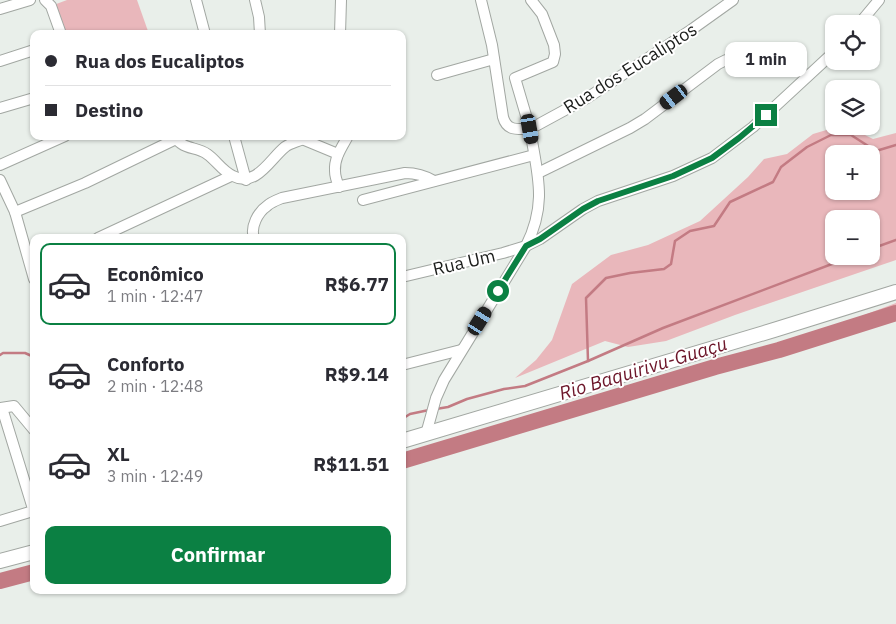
<!DOCTYPE html>
<html lang="pt">
<meta charset="utf-8">
<style>
:root{--surface:#fff;--page:#f7f7f7;--text:#2b2b33;--muted:#7c7c81;--line:#e1e1e2;--accent:#0b8043}
body{margin:0;font-family:"IBM Plex Sans",sans-serif;background:var(--page);color:var(--text);height:100vh;display:flex;flex-direction:column;font-size:19px;white-space:nowrap}
*{box-sizing:border-box;margin:0}
p{font-size:16px;color:var(--muted)}
.icon{flex:none;width:28px;height:28px;fill:none;stroke:currentColor;stroke-width:2;stroke-linecap:round;stroke-linejoin:round}
.map{position:relative;flex:1;overflow:hidden}
.sheet{position:absolute;left:30px;top:234px;width:376px;height:360px;display:flex;flex-direction:column;background:var(--surface);border-radius:10px;box-shadow:0 1px 4px #0004}
.sheet>*{flex:none}
.hud{position:absolute;left:30px;top:30px;width:376px;height:110px;border-radius:10px;box-shadow:0 1px 4px #0004;display:grid;align-content:center;height:110px;padding:0 15px;background:var(--surface)}
.controls{position:absolute;left:825px;top:15px;display:grid;gap:10px}
.controls a{display:grid;place-items:center;width:55px;height:55px;border-radius:10px;background:var(--surface);box-shadow:0 1px 4px #0004;font-size:25px}
.end{position:absolute;width:22px;height:22px;margin:-11px;border:6px solid #0b8043;background:#fff;box-shadow:0 0 0 2px #fff}
.from{border-radius:50%}
.bubble{position:absolute;height:35px;border-radius:10px;background:var(--surface);box-shadow:0 1px 4px #0004;font-size:16px;font-weight:700;line-height:35px;text-align:center}
.car{position:absolute;width:15px;height:30px;margin:-15px -8px;border-radius:6px;box-shadow:0 0 4px 1px #0007;background:linear-gradient(#222 24%,#8ab4d8 0 40%,#222 0 76%,#8ab4d8 0 86%,#222 0)}
.hud b{display:flex;align-items:center;gap:18px;height:48px;font-size:19px}
.hud b+b{border-top:1px solid var(--line)}
.hud i{width:12px;height:12px;background:var(--text)}
ul{padding:9px 0 0;list-style:none}
li{display:flex;align-items:center;gap:15px;height:82px;margin:0 10px 8px;padding:0 5px;border:2px solid transparent;border-radius:10px}
li div{flex:1}
li b{display:block;font-size:19px}
li em{font-style:normal;font-weight:700}
li.current{border-color:var(--accent)}
li>.icon{width:45px;height:45px;stroke-width:1.5}
.action{display:flex;gap:10px;margin-top:auto;padding:10px 15px}
.action a{flex:1;height:58px;border-radius:10px;background:var(--accent);color:#fff;font-size:20px;font-weight:700;line-height:58px;text-align:center}
.map>svg:first-child{display:block}
</style>
<div class="map">
<svg width="896" height="624" viewBox="0 0 896 624">
<rect width="100%" height="100%" fill="#e9efea"/>
<g fill="#e9b7bb" fill-rule="evenodd">
<path d="M67,0H137L149,34H61L51,6Z"/>
<path d="M840,126H847L873,139L896,133V260L735,315L666,341L628,347L605,341L515,378L536,360L552,340L572,284L611,255L648,245L700,221L748,177L764,159L787,154L813,134ZM834,154H871V191H834ZM834,219H871V256H834Z"/>
<path d="M896,303V309L879,316L841,328H839L838,325Z"/>
</g>
<g fill="none" stroke-linecap="round" stroke-linejoin="round">
<g stroke="#c37b83" stroke-width="2.5">
<path d="M871,249L896,240"/>
<path d="M0,355L3,353H25L34,357"/>
<path d="M588,361L663,328L853,256"/>
<path d="M436,409L448,407L467,399L504,389L525,386L588,361L586,298L606,278L630,273L664,269L671,264L675,241L690,231L714,226L730,202L773,182L781,167L807,147L831,135H851L876,151L896,145"/>
<path d="M402,419L410,414L429,410"/>
</g>
<g stroke="#c37b83" stroke-width="16">
<path d="M402,461L715,367L779,350L896,313"/>
<path d="M0,581L34,572"/>
</g>
<defs>
<g id="street">
<path d="M45,0L51,6L61,34"/>
<path d="M196,0L205,34"/>
<path d="M255,0L259,17L260,34"/>
<path d="M481,0L492,45L503,117C507,131 516,129 530,129L515,78L553,62L555,54L554,45L542,14L531,0"/>
<path d="M0,9L30,0"/>
<path d="M859,24L879,0"/>
<path d="M340,34L341,0"/>
<path d="M0,61L34,50"/>
<path d="M437,75L494,59"/>
<path d="M0,108L34,98"/>
<path d="M176,136V139C178,141 180,143 182,144C189,149 199,148 207,154C216,160 222,171 233,176C256,188 270,159 285,147C290,143 297,142 303,139"/>
<path d="M234,136L246,180"/>
<path d="M297,137L338,154"/>
<path d="M0,165L65,136"/>
<path d="M538,173L630,128L645,119L718,64L726,60"/>
<path d="M0,180L15,212L34,279"/>
<path d="M339,187C337,182 335,176 335,171C334,158 342,147 348,136"/>
<path d="M363,200L534,155"/>
<path d="M15,212L85,183L176,139L172,136"/>
<path d="M98,238L231,176"/>
<path d="M254,238C250,227 258,212 267,206C271,202 277,200 282,198L405,173C416,173 424,175 434,181"/>
<path d="M402,277L503,253L526,246L540,239L583,209L598,201L673,176L712,158L753,127L834,52"/>
<path d="M402,365L461,350"/>
<path d="M0,408L14,406L34,430"/>
<path d="M2,408L34,512"/>
<path d="M426,434L436,398L444,380L526,246C548,202 537,174 530,129L587,98L691,30L733,0"/>
<path d="M0,521L33,511"/>
</g>
<g id="secondary">
<path d="M402,441L774,330L896,292"/>
<path d="M0,561L34,552"/>
</g>
</defs>
<use href="#street" stroke="#a2a7a2" stroke-width="12"/>
<use href="#secondary" stroke="#a2a7a2" stroke-width="16"/>
<use href="#street" stroke="#fff" stroke-width="10"/>
<use href="#secondary" stroke="#fff" stroke-width="14"/>
</g>
<g fill="none" stroke-linecap="round" stroke-linejoin="round">
<path stroke="#0b8043" stroke-width="6" d="M498,291L526,246L540,239L583,209L598,201L673,176L712,158L739,138L766,115"/>
</g>
<g text-anchor="middle" dominant-baseline="central" stroke-width="4" stroke-linejoin="round" paint-order="stroke">
<g font-size="18" fill="#1c1e1c" stroke="#fff">
<text transform="translate(630 68) rotate(-32)">Rua dos Eucaliptos</text>
<text transform="translate(464 262) rotate(-13)">Rua Um</text>
</g>
<g font-size="19" font-style="italic" fill="#6c1529" stroke="#fff">
<text transform="translate(643 368) rotate(-17)">Rio Baquirivu-Guaçu</text>
</g>
</g>
</svg>
<div class="controls">
<a><svg class="icon" aria-label="locate" viewBox="0 0 24 24"><circle cx="12" cy="12" r="6"/><path d="M12 2v4M12 18v4M2 12h4M18 12h4"/></svg></a>
<a><svg class="icon" aria-label="layers" viewBox="0 0 24 24"><path d="M12 4l9 5-9 5-9-5zM3 14l9 5 9-5"/></svg></a>
<a>+</a>
<a>−</a>
</div>
<i class="end from" style="left:498px;top:291px"></i>
<i class="end" style="left:766px;top:115px"></i>
<div class="bubble" style="left:725px;top:42px;width:82px">1 min</div>
<i class="car" style="left:674px;top:97px;rotate:233deg"></i>
<i class="car" style="left:530px;top:129px;rotate:170deg"></i>
<i class="car" style="left:480px;top:321px;rotate:32deg"></i>
<div class="hud">
<b><i class="from"></i>Rua dos Eucaliptos</b>
<b><i></i>Destino</b>
</div>
<section class="sheet">
<ul>
<li class="current"><svg class="icon" aria-label="car" viewBox="0 0 24 24"><path d="M5 17H2v-5l4-1 3-4h7l3 4 3 1v5h-3M9 17h6M6 11h13"/><circle cx="7" cy="17" r="2"/><circle cx="17" cy="17" r="2"/></svg><div><b>Econômico</b><p>1 min · 12:47</p></div><em>R$6.77</em></li>
<li><svg class="icon" aria-label="car" viewBox="0 0 24 24"><path d="M5 17H2v-5l4-1 3-4h7l3 4 3 1v5h-3M9 17h6M6 11h13"/><circle cx="7" cy="17" r="2"/><circle cx="17" cy="17" r="2"/></svg><div><b>Conforto</b><p>2 min · 12:48</p></div><em>R$9.14</em></li>
<li><svg class="icon" aria-label="car" viewBox="0 0 24 24"><path d="M5 17H2v-5l4-1 3-4h7l3 4 3 1v5h-3M9 17h6M6 11h13"/><circle cx="7" cy="17" r="2"/><circle cx="17" cy="17" r="2"/></svg><div><b>XL</b><p>3 min · 12:49</p></div><em>R$11.51</em></li>
</ul>
<div class="action"><a>Confirmar</a></div>
</section>
</div>
